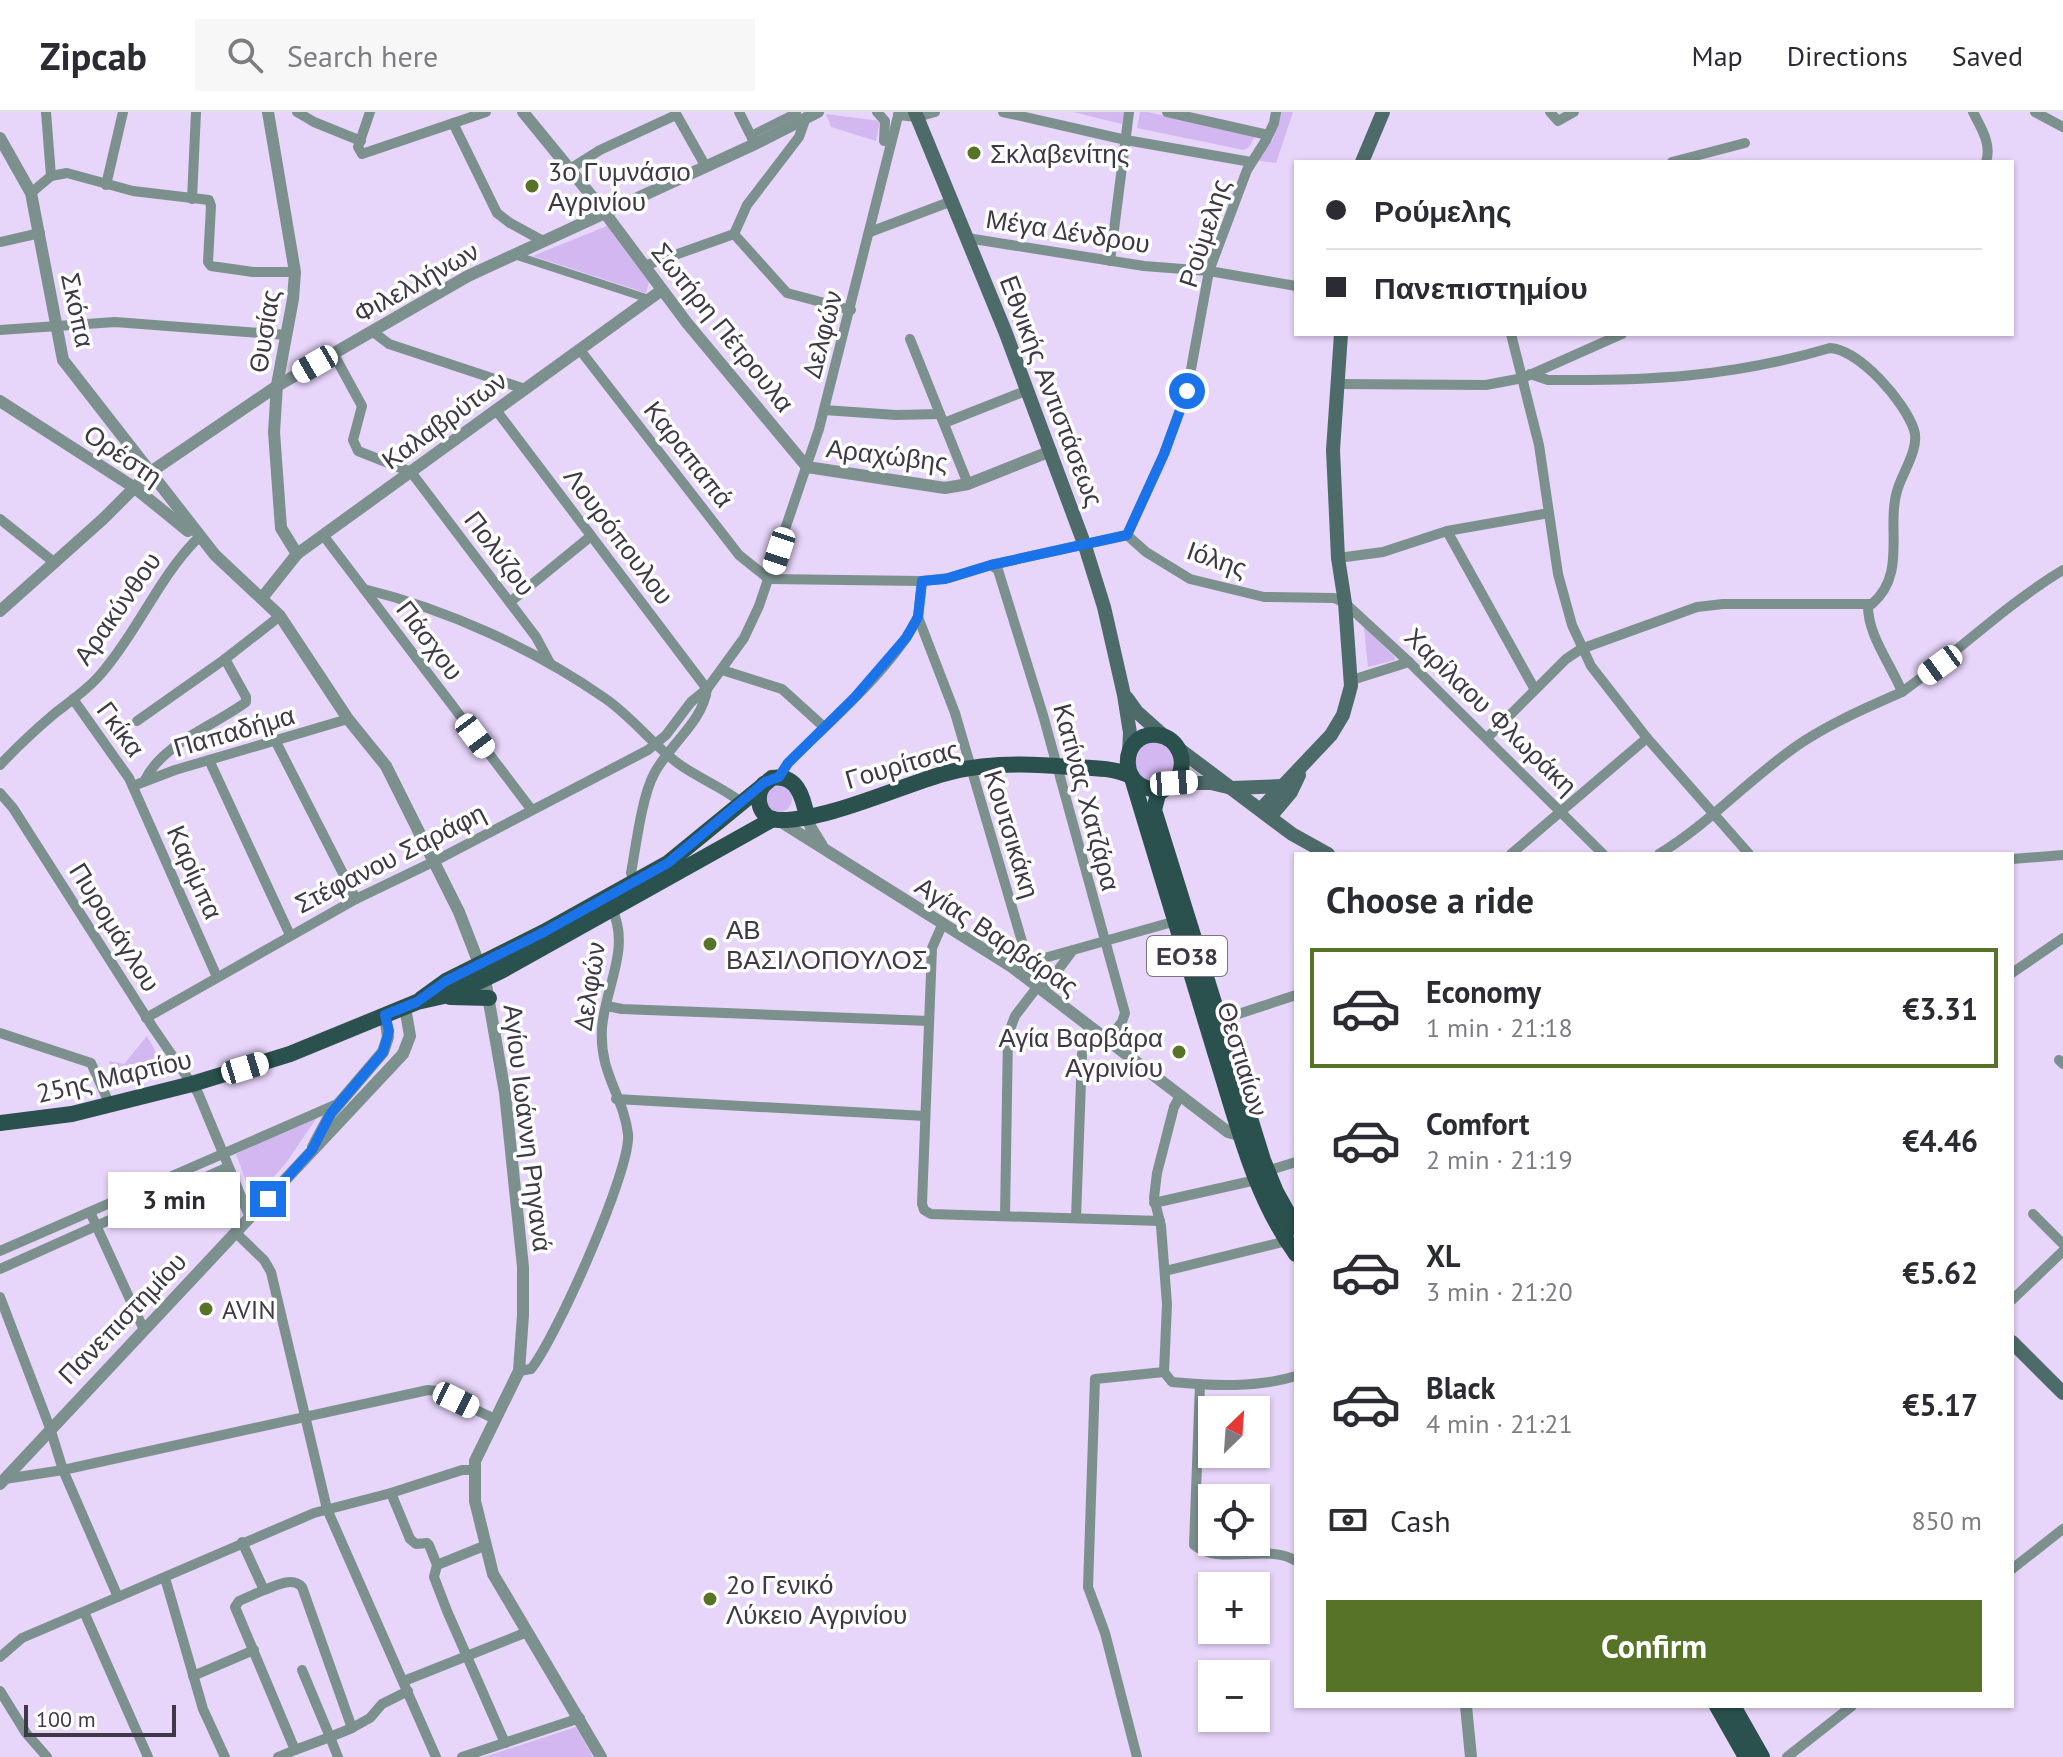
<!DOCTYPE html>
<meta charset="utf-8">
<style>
:root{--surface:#fff;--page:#f7f7f7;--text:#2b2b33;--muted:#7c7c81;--line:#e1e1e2;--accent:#567327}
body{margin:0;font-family:"PT Sans",sans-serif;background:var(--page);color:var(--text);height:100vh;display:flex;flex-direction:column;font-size:30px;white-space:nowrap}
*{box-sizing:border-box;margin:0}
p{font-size:26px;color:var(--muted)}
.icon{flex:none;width:44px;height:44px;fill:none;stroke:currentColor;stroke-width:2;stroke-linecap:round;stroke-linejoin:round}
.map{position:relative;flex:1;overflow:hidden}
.sheet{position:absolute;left:1294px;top:740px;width:720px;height:856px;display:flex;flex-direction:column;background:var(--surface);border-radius:0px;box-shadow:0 2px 6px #0004}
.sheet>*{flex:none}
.hud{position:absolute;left:1294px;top:48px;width:720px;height:176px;border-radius:0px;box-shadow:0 2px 6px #0004;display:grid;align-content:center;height:176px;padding:0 32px;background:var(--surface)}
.needle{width:52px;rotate:25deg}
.fabs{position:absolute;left:1198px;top:1284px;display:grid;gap:16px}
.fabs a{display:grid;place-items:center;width:72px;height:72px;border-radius:0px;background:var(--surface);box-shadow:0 2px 6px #0004;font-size:40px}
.scale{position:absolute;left:24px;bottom:20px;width:152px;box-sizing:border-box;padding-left:8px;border:4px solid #3f3846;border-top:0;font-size:22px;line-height:28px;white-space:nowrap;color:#3f3846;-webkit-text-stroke:6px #fff;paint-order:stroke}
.end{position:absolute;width:36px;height:36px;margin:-18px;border:10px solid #1a73e8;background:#fff;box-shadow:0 0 0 4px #fff}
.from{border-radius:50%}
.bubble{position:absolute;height:56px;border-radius:0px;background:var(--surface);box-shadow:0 2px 6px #0004;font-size:26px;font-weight:700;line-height:56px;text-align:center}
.car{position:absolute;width:24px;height:48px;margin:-24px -12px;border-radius:10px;box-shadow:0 0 6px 2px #0007;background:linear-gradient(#fff 24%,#345 0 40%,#fff 0 76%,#345 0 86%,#fff 0)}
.hud b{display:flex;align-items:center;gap:28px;height:76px;font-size:30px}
.hud b+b{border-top:2px solid var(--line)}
.hud i{width:20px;height:20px;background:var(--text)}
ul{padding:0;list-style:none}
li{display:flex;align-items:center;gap:24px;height:120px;margin:0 16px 12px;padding:0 16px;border:4px solid transparent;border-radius:0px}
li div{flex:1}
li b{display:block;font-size:30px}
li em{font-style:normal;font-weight:700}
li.on{border-color:var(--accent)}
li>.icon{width:72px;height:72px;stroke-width:1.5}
h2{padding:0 32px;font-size:36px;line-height:96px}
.pay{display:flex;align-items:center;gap:20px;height:88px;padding:0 32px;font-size:30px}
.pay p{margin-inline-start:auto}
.action{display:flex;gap:16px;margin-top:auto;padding:16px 32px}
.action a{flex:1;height:92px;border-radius:0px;background:var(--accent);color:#fff;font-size:32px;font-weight:700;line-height:92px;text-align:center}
header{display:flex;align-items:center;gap:48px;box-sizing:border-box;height:112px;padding:0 40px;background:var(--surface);border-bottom:2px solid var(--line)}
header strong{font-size:38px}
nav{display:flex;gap:44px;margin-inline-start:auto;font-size:28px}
.search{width:560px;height:72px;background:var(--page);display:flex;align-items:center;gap:20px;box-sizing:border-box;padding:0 28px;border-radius:0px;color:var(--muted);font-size:30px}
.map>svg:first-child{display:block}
</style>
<header>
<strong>Zipcab</strong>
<div class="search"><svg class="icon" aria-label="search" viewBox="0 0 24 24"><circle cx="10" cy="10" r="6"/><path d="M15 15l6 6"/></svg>Search here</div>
<nav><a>Map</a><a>Directions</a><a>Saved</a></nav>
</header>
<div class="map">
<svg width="2063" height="1645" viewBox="0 0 2063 1645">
<rect width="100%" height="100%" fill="#e7d5fa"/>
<g fill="#d3b7f0">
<path d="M1073,0H1124L1122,12Z"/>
<path d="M1140,0H1147L1255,24L1250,34L1244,38L1137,16Z"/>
<path d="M1280,0H1293L1276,51L1260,49L1259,44L1273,27Z"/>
<path d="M826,2L880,9L876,29L831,15Z"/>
<path d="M607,114L649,170L646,181L533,144Z"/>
<path d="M1364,515L1394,544L1395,548L1368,555Z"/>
<path d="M1153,627L1173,635L1175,663L1156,673L1136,663L1134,640Z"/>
<circle cx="779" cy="687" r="13"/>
<path d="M147,924L167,960L117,974L109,949L124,952Z"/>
<path d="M318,1004L286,1051L253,1088L236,1042Z"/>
<path d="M576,1615L593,1645H484Z"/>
</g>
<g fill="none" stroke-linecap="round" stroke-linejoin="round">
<g stroke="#7c908e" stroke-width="8">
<path d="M751,23L797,0"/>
<path d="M514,143L649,187"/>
</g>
<g stroke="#7c908e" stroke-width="10">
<path d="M46,0L51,64"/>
<path d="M297,0L314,10L361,29"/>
<path d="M370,0L358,35L362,42L486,0"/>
<path d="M675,0L706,55"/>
<path d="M739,0L755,32"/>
<path d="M877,0L885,9L884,29"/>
<path d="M1003,0L1126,28L1251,50"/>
<path d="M1167,0L1268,23"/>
<path d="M1550,0L1558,9L1574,0"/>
<path d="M1973,0C1981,16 1992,32 1986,50"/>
<path d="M2035,0L2063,15"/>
<path d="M898,3L917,5L935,0"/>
<path d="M453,11L497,101L510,111L543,129"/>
<path d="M1672,50L1745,31"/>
<path d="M570,57L600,38L676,3"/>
<path d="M106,73L123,0"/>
<path d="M31,81L51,64L67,61L133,79L209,88L211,94L208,150L211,154L253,160H295"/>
<path d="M192,87L196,0"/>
<path d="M870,120L952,89"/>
<path d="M734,122L747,93L799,25L805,8"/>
<path d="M967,126L1144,154L1209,159L1296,174"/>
<path d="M0,130L40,121"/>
<path d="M1110,149L1129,0"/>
<path d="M644,154L734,122L787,181L851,198"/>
<path d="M0,218L115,210L287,223"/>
<path d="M372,219L389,232L525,277"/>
<path d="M1511,222L1539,333L1549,401"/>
<path d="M910,227L968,372"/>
<path d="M580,238L739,443L769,467L922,469L949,466L991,453L1127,423"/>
<path d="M333,241L362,294L353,328L358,339L411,360L536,525L550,551"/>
<path d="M1337,272L1486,273L1523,266L1622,222"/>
<path d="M496,298L707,577"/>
<path d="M824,298L896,303L940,302"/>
<path d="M944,311L1028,278"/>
<path d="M0,407L55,451"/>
<path d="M1447,419L1534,576"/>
<path d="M323,423L531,697"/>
<path d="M1127,423L1146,440L1190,467L1264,485L1334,486L1345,491L1409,550L1603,742"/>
<path d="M1127,423L1164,342L1187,279L1209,159L1247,58L1266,28L1274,11L1276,0"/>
<path d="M1338,446L1383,440L1447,419L1549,401L1558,462L1572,513L1591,554L1647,626L1749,742"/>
<path d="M991,453L998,458L1043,603L1125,901L1122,910L1108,928"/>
<path d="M922,469L918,505L955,601L1028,850"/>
<path d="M364,477C449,498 534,537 606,587C633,606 653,633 679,652C698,666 722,675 741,690"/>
<path d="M510,490L591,424"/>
<path d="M722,558L782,577L824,615"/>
<path d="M1352,568L1409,550"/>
<path d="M1902,580C1957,541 2005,493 2063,458"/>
<path d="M73,587L129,666L217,865"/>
<path d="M137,609L225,547L280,504"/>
<path d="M1487,626L1566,547L1581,537L1697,495L1723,492H1872C1908,461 1885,414 1898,376C1903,360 1920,335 1914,318C1905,290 1860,238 1830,236C1732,265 1649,269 1548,268L1530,262"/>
<path d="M276,630L356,787"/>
<path d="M209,648L290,823"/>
<path d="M0,653C17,635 35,618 54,602C72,588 91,575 105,557C140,515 159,465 198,426"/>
<path d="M779,665L788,651C828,611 894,555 918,505"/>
<path d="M145,668C163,631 214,614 246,590V585L225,547"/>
<path d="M133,674L175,658L348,607"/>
<path d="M0,681L13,696L152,914L198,981L250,1106"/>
<path d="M1511,742L1647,626"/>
<path d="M1659,742C1712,710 1752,663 1804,629C1835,609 1868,595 1902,580C1891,552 1867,523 1868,492"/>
<path d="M2012,747L2063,743"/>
<path d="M635,775L631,761C636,734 642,684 654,662C668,634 703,610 707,577"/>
<path d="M943,811L932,836L922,1092L924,1098L931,1102L1160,1109"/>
<path d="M1012,855L1073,838"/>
<path d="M2012,861L2063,826"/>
<path d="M1043,878L1073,838L1176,809"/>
<path d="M607,894L622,897L929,909"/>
<path d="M146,906L356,787L433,750L648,638L666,623L691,590L707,577L744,526L759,494L819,317L899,0"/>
<path d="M1220,908L1296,883"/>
<path d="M0,921L91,951L110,993"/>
<path d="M2059,948L2063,952"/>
<path d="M1180,984L1174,995L1157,1061L1154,1086L1161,1114L1167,1192L1164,1260L1172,1270C1213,1274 1257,1276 1296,1264"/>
<path d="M616,987L925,1004"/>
<path d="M1267,1059L1296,1050"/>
<path d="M1154,1091L1256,1068"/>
<path d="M90,1100L144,1218"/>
<path d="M2033,1102L2063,1132"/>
<path d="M1005,1104L1008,923L1015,904L1038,874"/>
<path d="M1076,1106L1082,942L1085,930L1094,917"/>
<path d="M236,1121L264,1148L271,1160L327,1397L436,1645"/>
<path d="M0,1139L337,992"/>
<path d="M0,1157L228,1055"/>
<path d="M1165,1159L1287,1129"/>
<path d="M0,1185L50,1316L63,1358L118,1485"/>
<path d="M2012,1188L2063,1139"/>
<path d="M519,1259L531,1257C555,1228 632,1056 628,1022C623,982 599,962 602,916C605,875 631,837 612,797"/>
<path d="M1200,1272L1194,1433C1218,1454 1270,1431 1296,1449"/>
<path d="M5,1367L63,1358L428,1278L436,1279L495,1307"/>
<path d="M391,1381L410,1427L416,1432L427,1431L429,1433L437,1453L434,1465L447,1499L505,1631"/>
<path d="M242,1430L264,1478C276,1474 292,1464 302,1475L352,1616L330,1625L338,1645"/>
<path d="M437,1453L484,1434"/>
<path d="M2012,1457L2063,1417"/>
<path d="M165,1466L203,1597L225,1645"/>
<path d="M264,1478L239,1489L235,1495L295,1638L278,1645"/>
<path d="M84,1500L148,1645"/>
<path d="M0,1545L22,1526L314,1401L391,1381L462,1358H473"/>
<path d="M193,1564L254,1538"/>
<path d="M404,1569L527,1520"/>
<path d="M0,1579L26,1621L47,1645"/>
<path d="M352,1616L370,1606L382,1592L408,1579"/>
<path d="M295,1638L330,1625L302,1558"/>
<path d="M462,1645L580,1606"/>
<path d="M1137,1645L1105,1521L1088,1475L1095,1267L1164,1260"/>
<path d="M1787,1645L1852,1594"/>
</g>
<g stroke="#7c908e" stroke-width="12">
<path d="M268,0L295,160L293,187L277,273L274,320L281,416L297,442"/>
<path d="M523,0L599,93L687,211L807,355L945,376L968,372L1051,339"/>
<path d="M0,26L31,81L63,248L215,443L280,504L348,607L386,654L459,800L485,867L505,981L523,1155V1203L519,1259L475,1349V1389L493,1462L601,1645"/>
<path d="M0,289L135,376L188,419"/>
<path d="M262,486L297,442L662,178"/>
<path d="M0,499L103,407L149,361L277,274L468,164L755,32L818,0"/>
<path d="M807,705L811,716L822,734"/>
<path d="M778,708L1012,855L1228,1020L1235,1022L1248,1020"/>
<path d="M313,1035L331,1001L383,940L388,925L385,903"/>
<path d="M0,1372L403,942L410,924L405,895"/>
<path d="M1466,1594L1471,1645"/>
</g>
<g stroke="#4d6b68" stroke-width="14">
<path d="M915,0L1005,219L1085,434L1104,495L1124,583L1130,621L1129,641"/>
<path d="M1362,50L1383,0"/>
<path d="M1127,586L1137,600L1165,625"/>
<path d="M1179,637L1292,722L1328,742"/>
<path d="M1174,671H1211L1232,676L1282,674"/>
<path d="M1261,697L1331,623L1343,603L1351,574L1345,491L1338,446L1333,338L1341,222"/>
<path d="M1270,705L1291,680L1299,663"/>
<path d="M2012,1230L2063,1281"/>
</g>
<g stroke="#2a514d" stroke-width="16">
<path d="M1132,666C1159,758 1187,849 1215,940C1237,1009 1253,1082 1296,1142"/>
<path d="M764,672C754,685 759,707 778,708C822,710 898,675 943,662C983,650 1029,651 1070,655C1090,656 1112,655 1131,664"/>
<path d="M1166,676C1116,687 1117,618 1158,623C1179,626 1188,650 1177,667C1172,673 1164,677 1158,682L1154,698L1263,1048L1276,1080L1296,1116"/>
<path d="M450,885L489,886"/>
<path d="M421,887L446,869L544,820L668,751L772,666C797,662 803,685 807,705"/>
<path d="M0,1011L72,1002L192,972L290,942L417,890L453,882L501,859L773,707"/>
<path d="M1717,1594L1746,1645"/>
<path d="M1733,1594L1762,1645"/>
</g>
</g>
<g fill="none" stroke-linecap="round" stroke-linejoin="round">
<path stroke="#1a73e8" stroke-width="10" d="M268,1087L312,1038L331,1001L383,940L389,919L385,903L417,890L446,869L544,820L668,751L765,670L779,665L788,651L855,585L906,526L918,505L922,469L945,467L991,453L1127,423L1164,342L1187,279"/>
</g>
<g fill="#567327" stroke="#fff" stroke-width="3">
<circle cx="974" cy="41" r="8"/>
<circle cx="532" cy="74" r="8"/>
<circle cx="710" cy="832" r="8"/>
<circle cx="1179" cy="940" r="8"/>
<circle cx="206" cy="1197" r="8"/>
<circle cx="710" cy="1487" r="8"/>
</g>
<g text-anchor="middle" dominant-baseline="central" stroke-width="7" stroke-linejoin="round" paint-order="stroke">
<rect fill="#fff" stroke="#79747e" stroke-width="2" x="1147" y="824" width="80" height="40" rx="6"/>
<g font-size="24" font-weight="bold" fill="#3f3846">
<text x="1187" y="844">ΕΟ38</text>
</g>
<g font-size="26" fill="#3f3846" stroke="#fff" text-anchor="start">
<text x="990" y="41">Σκλαβενίτης</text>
<text x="548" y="59">3ο Γυμνάσιο<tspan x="548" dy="30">Αγρινίου</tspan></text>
<text x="726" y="817">ΑΒ<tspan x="726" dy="30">ΒΑΣΙΛΟΠΟΥΛΟΣ</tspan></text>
<text x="1163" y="925" text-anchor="end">Αγία Βαρβάρα<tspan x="1163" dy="30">Αγρινίου</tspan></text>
<text x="222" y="1197">AVIN</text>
<text x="726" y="1472">2ο Γενικό<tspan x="726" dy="30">Λύκειο Αγρινίου</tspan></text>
</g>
<g font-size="26" fill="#3f3846" stroke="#fff">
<text transform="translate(1068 119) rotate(9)">Μέγα Δένδρου</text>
<text transform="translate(1204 121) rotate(-72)">Ρούμελης</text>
<text transform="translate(416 170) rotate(-29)">Φιλελλήνων</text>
<text transform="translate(78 198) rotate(78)">Σκόπα</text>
<text transform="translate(723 215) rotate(51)">Σωτήρη Πέτρουλα</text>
<text transform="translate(264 219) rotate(-81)">Θυσίας</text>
<text transform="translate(822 222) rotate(-75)">Δελφών</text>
<text transform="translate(1052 279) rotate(69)">Εθνικής Αντιστάσεως</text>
<text transform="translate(444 308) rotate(-36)">Καλαβρύτων</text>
<text transform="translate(689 342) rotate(52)">Καραπαπά</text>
<text transform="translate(123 343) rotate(34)">Ορέστη</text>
<text transform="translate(887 343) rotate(7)">Αραχώβης</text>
<text transform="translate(619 424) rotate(53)">Λουρόπουλου</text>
<text transform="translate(500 441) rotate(53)">Πολύζου</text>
<text transform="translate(1217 447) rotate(19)">Ιόλης</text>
<text transform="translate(117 496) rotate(-55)">Αρακύνθου</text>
<text transform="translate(430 528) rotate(53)">Πάσχου</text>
<text transform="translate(1491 599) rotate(44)">Χαρίλαου Φλωράκη</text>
<text transform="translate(121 617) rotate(54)">Γκίκα</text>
<text transform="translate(234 619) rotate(-16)">Παπαδήμα</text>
<text transform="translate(902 652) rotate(-16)">Γουρίτσας</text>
<text transform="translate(1087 685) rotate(75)">Κατίνας Χατζάρα</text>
<text transform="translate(1012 722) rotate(73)">Κουτσικάκη</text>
<text transform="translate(390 746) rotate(-27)">Στέφανου Σαράφη</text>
<text transform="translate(195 760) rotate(66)">Καρίμπα</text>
<text transform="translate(115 815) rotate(58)">Πυρομάγλου</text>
<text transform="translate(997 824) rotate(34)">Αγίας Βαρβάρας</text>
<text transform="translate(589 874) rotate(-81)">Δελφών</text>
<text transform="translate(1243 947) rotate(73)">Θεστιαίων</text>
<text transform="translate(114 964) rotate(-13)">25ης Μαρτίου</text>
<text transform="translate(528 1016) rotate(83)">Αγίου Ιωάννη Ρηγανά</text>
<text transform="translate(122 1206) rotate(-46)">Πανεπιστημίου</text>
</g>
</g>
</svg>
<div class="fabs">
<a><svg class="needle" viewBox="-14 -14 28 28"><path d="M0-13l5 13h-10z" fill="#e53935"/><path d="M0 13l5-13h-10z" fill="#7c7c81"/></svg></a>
<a><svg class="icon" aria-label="locate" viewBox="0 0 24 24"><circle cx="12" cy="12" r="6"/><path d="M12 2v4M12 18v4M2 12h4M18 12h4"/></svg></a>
<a>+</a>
<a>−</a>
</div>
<div class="scale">100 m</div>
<i class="end from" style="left:1187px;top:279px"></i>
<i class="end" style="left:268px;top:1087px"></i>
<div class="bubble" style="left:108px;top:1060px;width:132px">3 min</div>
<i class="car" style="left:315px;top:252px;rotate:240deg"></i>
<i class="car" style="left:779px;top:439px;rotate:198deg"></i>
<i class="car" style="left:1940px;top:553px;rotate:234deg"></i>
<i class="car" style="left:475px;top:624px;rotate:143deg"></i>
<i class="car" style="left:1174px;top:671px;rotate:86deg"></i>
<i class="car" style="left:245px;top:956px;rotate:73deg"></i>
<i class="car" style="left:456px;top:1288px;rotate:116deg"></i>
<div class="hud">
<b><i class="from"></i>Ρούμελης</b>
<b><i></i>Πανεπιστημίου</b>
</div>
<section class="sheet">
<h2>Choose a ride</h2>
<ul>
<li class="on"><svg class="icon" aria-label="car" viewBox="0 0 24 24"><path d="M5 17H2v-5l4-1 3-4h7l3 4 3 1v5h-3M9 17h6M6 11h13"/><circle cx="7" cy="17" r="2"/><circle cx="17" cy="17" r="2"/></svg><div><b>Economy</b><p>1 min · 21:18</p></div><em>€3.31</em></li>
<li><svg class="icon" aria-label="car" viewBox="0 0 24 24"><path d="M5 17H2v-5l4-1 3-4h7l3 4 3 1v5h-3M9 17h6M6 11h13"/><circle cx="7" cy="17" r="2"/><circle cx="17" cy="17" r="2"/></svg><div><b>Comfort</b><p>2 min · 21:19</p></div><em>€4.46</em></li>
<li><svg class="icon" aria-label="car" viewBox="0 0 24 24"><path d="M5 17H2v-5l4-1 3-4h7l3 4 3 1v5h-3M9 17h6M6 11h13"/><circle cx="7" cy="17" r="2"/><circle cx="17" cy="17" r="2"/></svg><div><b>XL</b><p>3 min · 21:20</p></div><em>€5.62</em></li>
<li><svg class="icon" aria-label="car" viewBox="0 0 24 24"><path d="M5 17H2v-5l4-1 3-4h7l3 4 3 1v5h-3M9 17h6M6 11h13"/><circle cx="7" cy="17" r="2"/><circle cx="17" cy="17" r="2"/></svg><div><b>Black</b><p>4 min · 21:21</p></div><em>€5.17</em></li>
</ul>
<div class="pay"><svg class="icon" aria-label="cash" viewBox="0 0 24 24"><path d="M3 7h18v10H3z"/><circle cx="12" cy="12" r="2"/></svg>Cash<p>850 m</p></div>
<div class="action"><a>Confirm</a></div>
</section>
</div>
